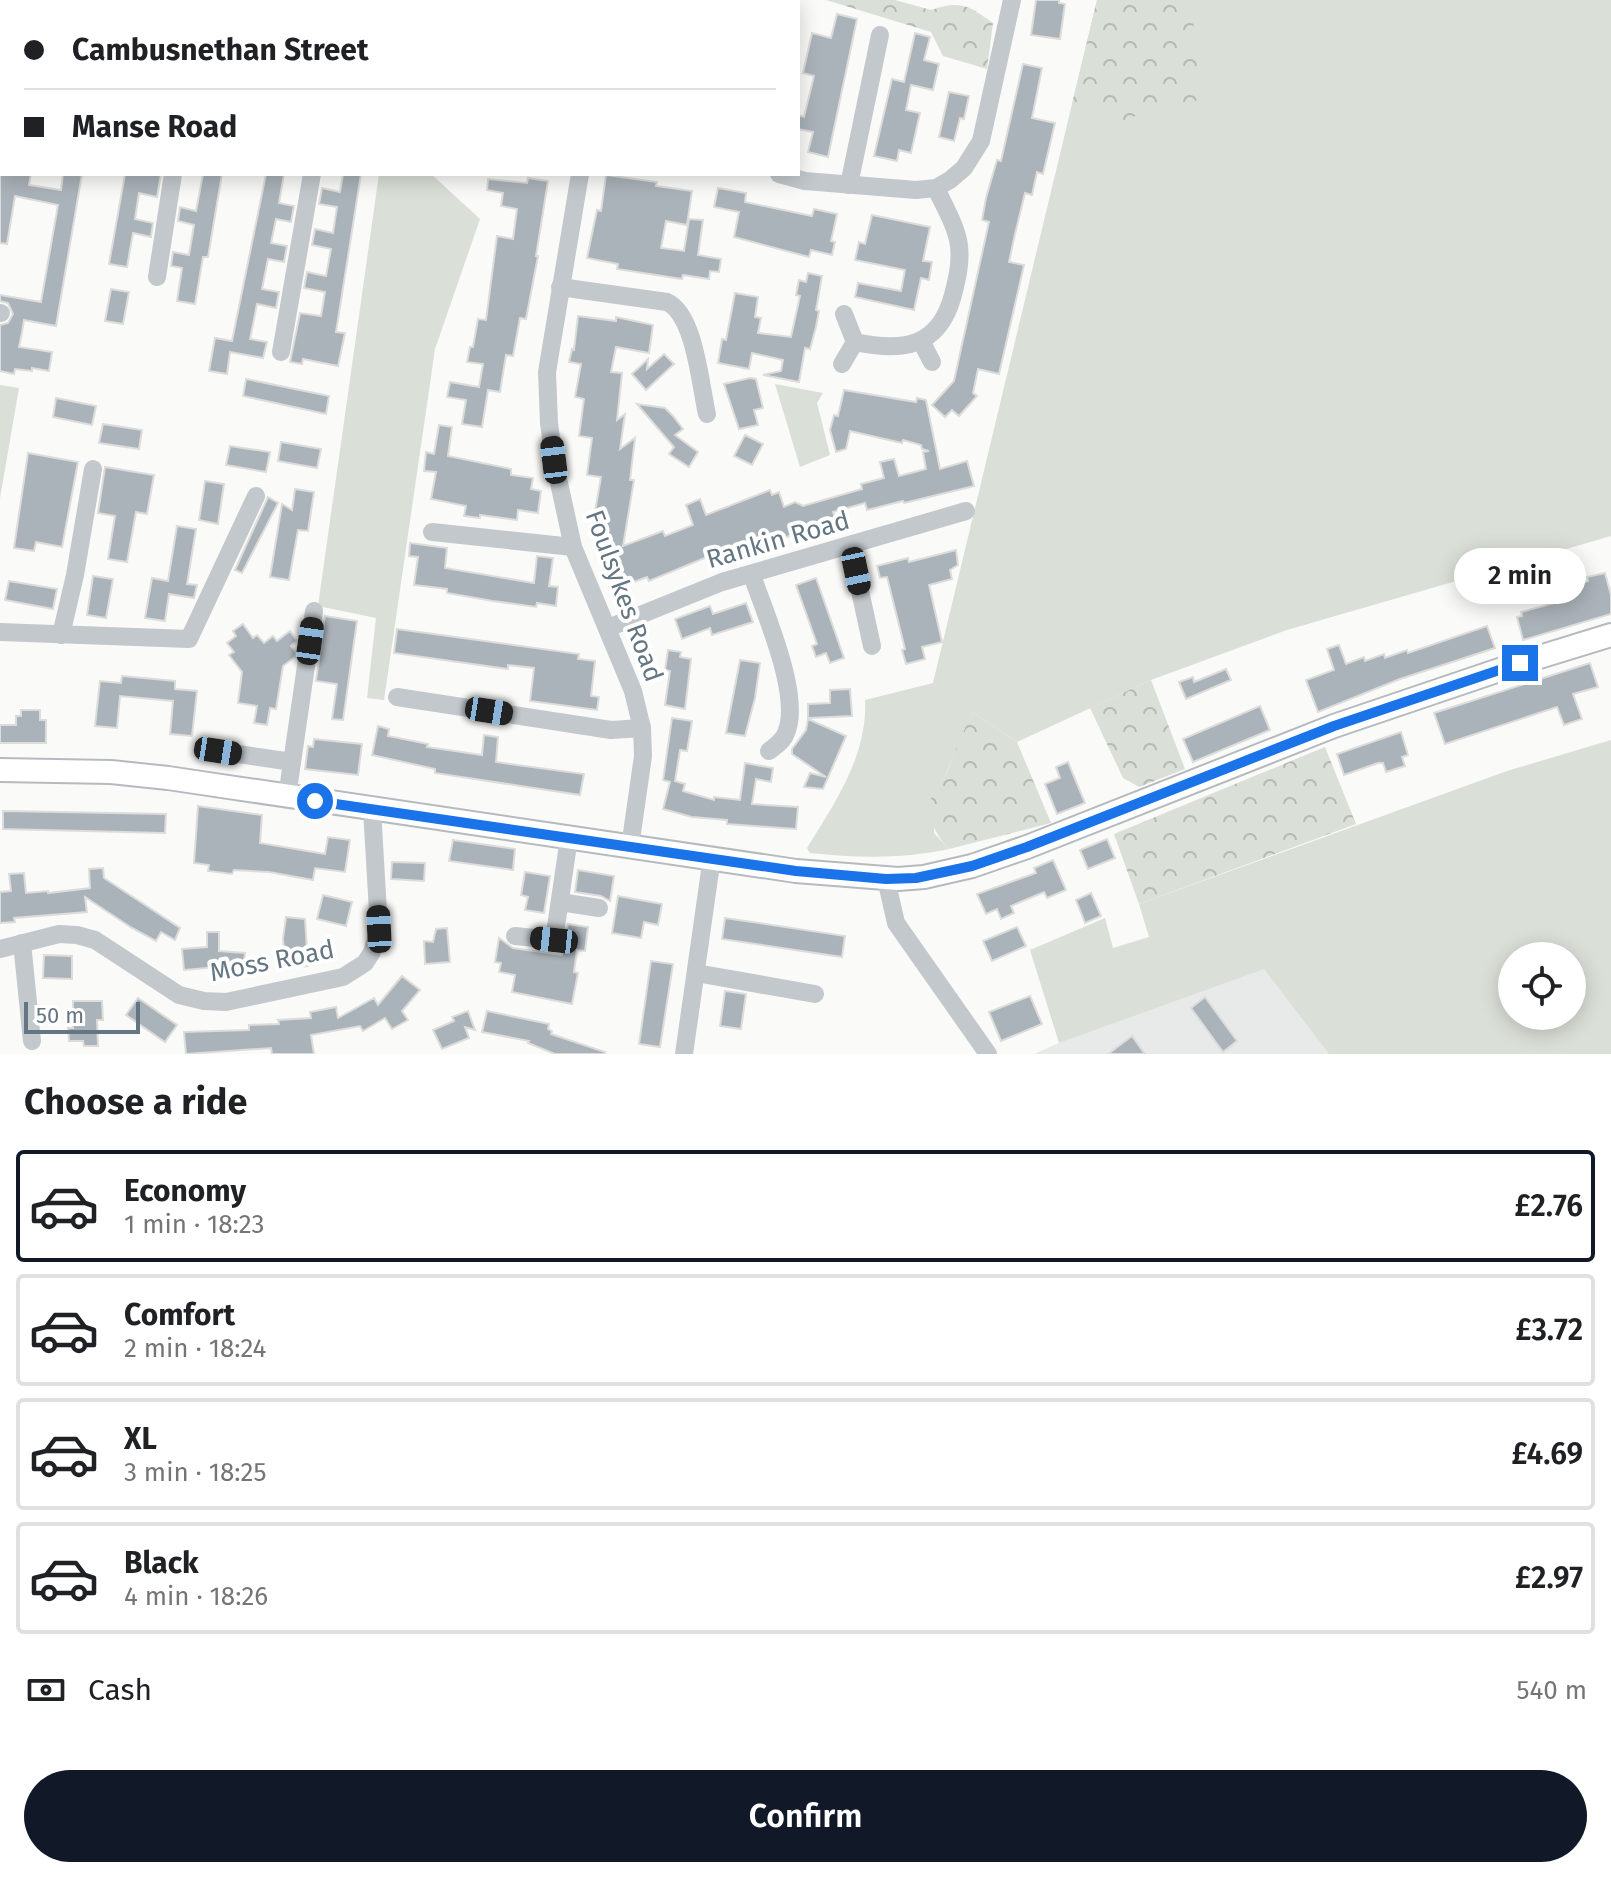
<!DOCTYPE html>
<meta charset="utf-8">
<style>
:root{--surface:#fff;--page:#f2f2f2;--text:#202124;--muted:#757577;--line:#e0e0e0;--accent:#111827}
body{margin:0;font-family:"Fira Sans",sans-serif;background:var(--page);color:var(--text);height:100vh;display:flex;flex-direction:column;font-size:30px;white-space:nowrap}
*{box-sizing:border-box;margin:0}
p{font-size:26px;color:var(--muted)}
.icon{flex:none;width:44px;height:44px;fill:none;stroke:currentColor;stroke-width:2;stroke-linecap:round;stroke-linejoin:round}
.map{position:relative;height:1054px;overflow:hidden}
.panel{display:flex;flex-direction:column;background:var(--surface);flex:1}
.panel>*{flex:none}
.hud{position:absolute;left:0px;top:0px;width:800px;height:176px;box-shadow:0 4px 20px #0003;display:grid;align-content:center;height:176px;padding:0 24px;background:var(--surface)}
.fabs{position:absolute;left:1498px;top:942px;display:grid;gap:16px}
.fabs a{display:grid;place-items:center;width:88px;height:88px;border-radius:50%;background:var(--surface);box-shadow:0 4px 20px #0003;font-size:40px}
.scale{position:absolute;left:24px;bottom:20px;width:116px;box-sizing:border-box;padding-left:8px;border:4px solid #657683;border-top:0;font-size:22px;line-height:28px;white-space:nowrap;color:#657683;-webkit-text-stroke:6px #fff;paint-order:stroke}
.end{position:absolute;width:36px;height:36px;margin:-18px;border:10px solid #1a73e8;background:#fff;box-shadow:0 0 0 4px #fff}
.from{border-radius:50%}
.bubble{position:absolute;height:56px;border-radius:28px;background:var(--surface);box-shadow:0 4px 20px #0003;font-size:26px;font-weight:600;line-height:56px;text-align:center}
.car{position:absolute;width:24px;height:48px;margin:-24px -12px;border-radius:10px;box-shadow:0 0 6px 2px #0007;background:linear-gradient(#222 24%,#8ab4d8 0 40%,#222 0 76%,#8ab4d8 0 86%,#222 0)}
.hud b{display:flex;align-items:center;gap:28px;height:76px;font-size:30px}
.hud b+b{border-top:2px solid var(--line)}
.hud i{width:20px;height:20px;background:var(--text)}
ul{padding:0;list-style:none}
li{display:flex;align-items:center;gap:24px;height:112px;margin:0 16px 12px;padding:0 8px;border:4px solid var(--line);border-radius:8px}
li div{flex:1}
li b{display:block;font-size:30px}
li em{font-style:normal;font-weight:600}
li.selected{border-color:var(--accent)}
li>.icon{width:72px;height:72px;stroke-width:1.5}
h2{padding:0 24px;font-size:36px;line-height:96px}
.pay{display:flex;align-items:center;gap:20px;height:88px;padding:0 24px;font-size:30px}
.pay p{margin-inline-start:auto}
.button{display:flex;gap:16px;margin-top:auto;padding:16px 24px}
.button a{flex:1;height:92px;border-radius:48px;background:var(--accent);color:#fff;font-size:32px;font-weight:600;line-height:92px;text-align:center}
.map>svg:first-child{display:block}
</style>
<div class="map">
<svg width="1611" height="1054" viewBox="0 0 1611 1054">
<defs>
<pattern id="forest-crowns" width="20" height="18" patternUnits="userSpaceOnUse" patternTransform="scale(2)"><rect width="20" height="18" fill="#dadfd7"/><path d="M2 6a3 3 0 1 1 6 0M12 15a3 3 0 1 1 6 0" fill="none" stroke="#b4b9b4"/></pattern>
</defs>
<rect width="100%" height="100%" fill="#fafaf8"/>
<path fill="#e8e9e9" d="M1264,968L1329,1054H1034L1059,1043Z"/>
<g fill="#dadfd7" fill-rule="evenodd">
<path d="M1097,0H1611V536L1287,630L1151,680L1017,742L973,712L945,776L934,792V833L949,849C902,859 858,858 810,853L807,848C835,803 868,754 865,700L933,683Z"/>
<path d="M379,174H431L480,219L435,349L384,700L367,698L376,618L318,606Z"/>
<path d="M775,384L823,393L817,403L830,455L800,467Z"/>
<path d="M0,385L19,388L0,498Z"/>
<path d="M1611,740V1054H1329L1264,969L1059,1043L1030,950L1105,918L1113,948L1149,937L1139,904L1507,771ZM1512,956H1572V1016H1512Z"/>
</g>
<g fill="url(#forest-crowns)">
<path d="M826,0H895L931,10C961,0 968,5 993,23L987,69L943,56L931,32Z"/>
<path d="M1097,0H1204C1186,21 1196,36 1200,59C1202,72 1201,85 1202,98L1181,107L1144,112L1120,123L1072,104Z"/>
<path d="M1151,680L1185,769L1139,787L1123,778L1090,708Z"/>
<path d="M973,712L1017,742L1051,823L949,849C935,834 923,812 934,792C938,784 945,778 948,770C956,750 963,731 973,712Z"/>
<path d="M1325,747L1356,824L1139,904L1114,834Z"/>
</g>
<g fill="#aab3b9" stroke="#dcdcda" stroke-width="2">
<path d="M1036,0H1059V3L1065,4L1060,39L1031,35Z"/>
<path d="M837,14L857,19L828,157L808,152L813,132L798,129V115L804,117L814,76L803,73L812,33L831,38Z"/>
<path d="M915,33L930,37L924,60L939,64L933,90L911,85L906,110L920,113L911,153L899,150L897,161L874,156L892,79L904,82Z"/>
<path d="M1023,64L1042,68L1032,118L1055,123L1043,174L1037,172L1032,195L1025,193L1015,234L1009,262L1024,265L999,374L978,369L973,393L977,396L959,416L952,410L945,417L932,405L954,381L989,222L982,220L986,198L997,160L1001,161Z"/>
<path d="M949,92L969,96L964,119L960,118L954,141L939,137Z"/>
<path d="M0,174H31L29,185L61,190L63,174H82L56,326L24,320L22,332L19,347L52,352L49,371L32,368V371L15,369L14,374L0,371V325L8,323L13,314L8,303L0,301V295L41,302L58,205L15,196L7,244L0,243Z"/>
<path d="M125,174H161L157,197L139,193L135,219L153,223L151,237L133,233L127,267L109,264Z"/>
<path d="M203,174H222L208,257H203L195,304L177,301L182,268L171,266L173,252L189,255L194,225L178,221L180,207L196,211Z"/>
<path d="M266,174H284L279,203L294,206L291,222L276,219L271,243L287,246L284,262L268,259L262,289L279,292L276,308L257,304L250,339L267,342L263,358L230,352L227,374L209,371L215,338L232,341Z"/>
<path d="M343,174H361L336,332L345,333L338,366L303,359L302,364L290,362L300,313L321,316L325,292L304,288L307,272L326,276L331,249L312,245L315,229L333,233L337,207L319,204L322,188L340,192Z"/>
<path d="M606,175L657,182L656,186L692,191L687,225L666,221L661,248L684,251L689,219L703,220L698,255L721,259L719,272L710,271L709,279L683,275L682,279L617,269L618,264L587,258L597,210L601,211Z"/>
<path d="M528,178L548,181L536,256H538L526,319L520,318L513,356L506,355L500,392L488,390L482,427L462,424L466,400L447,397L450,382L479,387L483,364L467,362L470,347H473L478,319L486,320L497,236L513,239L517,209L501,206L503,193L487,190L488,179L527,183Z"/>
<path d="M718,188L746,193L745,202L812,216L814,209L837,214L831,241L835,242L832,255L811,250L809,257L734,237L739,212L714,207Z"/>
<path d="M872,215L930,227L923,261L932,262L929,280L921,278L914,310L855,297L858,283L901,291L905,270L855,260L859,242L865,244Z"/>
<path d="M808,273L822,276L816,310L819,311L816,327L810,349L805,348L799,382L763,375L781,371L783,360L752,353L749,369L718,363L722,339L726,340L735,293L758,297L755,317L761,318L758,333L791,337L800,296L796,295L799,280L806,282Z"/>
<path d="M111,289L129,292L123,324L105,321Z"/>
<path d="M578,316L616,321V317L653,325L649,353L616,347L611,372L622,373L617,420L625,414L620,449L635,438L630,480H634L623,546L663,531L665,536L693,525L686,505L700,499L706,515L770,490L772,495L779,492L784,507L795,502L803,506L862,489L861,484L884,478L880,462L894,459L899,476L926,469L923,452L929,451L922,449L921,445L903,440L902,443L850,431L846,449L836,452L830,430L834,415L838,416L844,390L916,402L917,398L926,400L940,469L967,461L974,486L904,503L903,501L867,510L865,503L833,512L835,517L807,526L808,528L775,542L774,537L738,550L736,545L649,581L647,577L626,585L595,512L601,477L587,475L592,438L579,436L584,399L575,397L581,364L569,362L572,349L574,350Z"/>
<path d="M664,354L674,364L646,390L632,374L648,359L647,369Z"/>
<path d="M750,378L756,379L763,408L754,410L758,425L739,429L724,384Z"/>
<path d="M246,379L329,396L326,414L243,396Z"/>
<path d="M56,398L96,406L92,425L53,417Z"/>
<path d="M637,404L665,408L673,416L683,429L675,435L698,452L689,467L669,454L674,447Z"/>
<path d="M103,424L142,430L139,449L99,443Z"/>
<path d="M439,425L452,427L448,456L511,469V475L533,478L531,489L541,491L538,513L518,510L517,520L480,515V518L464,516L466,506L431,499L436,472L424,471L426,452L434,454Z"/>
<path d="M745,435L763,444L752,465L734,456Z"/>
<path d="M281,442L321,449L317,468L278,461Z"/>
<path d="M230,446L270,452L266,472L226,465Z"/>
<path d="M28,453L78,462L62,547L36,542L34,551L14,548Z"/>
<path d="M105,467L154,475L147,514L136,512L127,562L108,559L115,516L98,513Z"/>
<path d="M205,481L224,484L218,524L199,520Z"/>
<path d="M295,489L314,492L308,531L298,530L289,580L270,577L282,504L292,510Z"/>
<path d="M268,497L278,503L242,573L235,570Z"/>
<path d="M177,526L196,529L187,584L197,585L194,598L169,594L165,621L145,618L152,578L168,581Z"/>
<path d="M410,543L447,548L445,568L534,583L537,556L553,558L549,586L558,587L556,606L537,603L536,607L493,601L447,593V589L414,585L418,557L409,556Z"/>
<path d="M956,550L958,565L950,570L952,579L929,585L942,642L922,647L925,659L906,664L902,650L905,649L887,577L880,578L877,566L908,558L909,562Z"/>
<path d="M1533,560L1538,575L1512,584L1507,568Z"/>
<path d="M1605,573L1611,595V614L1523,640L1517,617L1522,616L1521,612L1561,601L1558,589L1588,581L1587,577Z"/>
<path d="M93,576L113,579L106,618L87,615Z"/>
<path d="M816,578L844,658L830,663L826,653L816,657L812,646L817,644L796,585Z"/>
<path d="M9,581L57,589L53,609L5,600Z"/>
<path d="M746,603L753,622L712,635L710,628L682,639L675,619L710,606L713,614Z"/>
<path d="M325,616L357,621L343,720L332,719L337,684L316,681Z"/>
<path d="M243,624L253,638L257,635L264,643L273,636L277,641L290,631L297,641L291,646L296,652L295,657L283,666L276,709L270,708L267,725L254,723L257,706L238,703L242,672L229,655L234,652L227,643L236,636L233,631Z"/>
<path d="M1487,626L1495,648L1400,679L1318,712L1306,680L1334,670L1327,649L1339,645L1346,664L1364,657L1365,661L1384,654L1385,658L1407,650L1408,653Z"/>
<path d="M397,629L579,654L578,659L595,661L591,696L599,697L597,710L530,701L534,668L508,665V669L394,653Z"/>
<path d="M668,650L681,652L680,657L691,659L685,709L665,705L670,671L665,670Z"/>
<path d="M740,660L760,663L755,698L745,736L726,733Z"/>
<path d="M1590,663L1598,687L1573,694L1582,719L1564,725L1557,707L1445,744L1434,713Z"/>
<path d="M1226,669L1231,680L1186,699L1179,682L1193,677L1194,682Z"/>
<path d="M122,676L175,681V689L197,691L192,736L170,734L173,701L120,696L117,728L95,726L100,681L121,683Z"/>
<path d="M850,689L852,716L808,718V704L830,703V690Z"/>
<path d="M1260,706L1270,730L1193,762L1183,739Z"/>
<path d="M21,710H40V720H46V743H0V725H16V716H21Z"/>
<path d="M672,718L692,721L687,751L680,750L675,781L685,784L683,791L714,800V797L740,800L745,763L773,768L771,782L756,779L752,804L798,807L796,829L727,824V820L692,817L663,809L670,782L663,780Z"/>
<path d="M808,719L846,736L823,789L804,787L810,773L826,777L792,754V749L806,730Z"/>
<path d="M378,726L389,729L388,736L428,744L427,747L482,755L484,735L498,737L496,762L584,774L580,795L435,773V769L372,755Z"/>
<path d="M1401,732L1408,755L1402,757L1405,766L1386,772L1383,763H1378L1344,775L1337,754Z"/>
<path d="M314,739L362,744L358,775L305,769L308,746L313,747Z"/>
<path d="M1068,762L1085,803L1057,814L1045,784L1060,778L1056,767Z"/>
<path d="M198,806L262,815L260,843L325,854L328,837L350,840L345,872L315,868L313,880L269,872L234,870L232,874L208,871L209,865L194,863Z"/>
<path d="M3,811L166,814L165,833L3,829Z"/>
<path d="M1107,839L1115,858L1088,869L1080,850Z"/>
<path d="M453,840L515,849L513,870L449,861Z"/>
<path d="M1053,860L1066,890L1047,898L1044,892L1011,906L1014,913L1001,919L997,909L986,914L977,894L1036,873L1034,868Z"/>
<path d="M392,862L425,863L424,881L391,879Z"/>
<path d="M103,868L104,878L180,928L175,940L161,932L156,941L132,928L85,897L87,912L14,918L15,922L0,923V892L11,891L9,874L24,873L26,893L48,891V893L90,888L89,869Z"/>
<path d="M578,870L614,876L610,901L601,896L575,892Z"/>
<path d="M525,872L550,876L544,913L525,910L528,897L521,895Z"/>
<path d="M1091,893L1101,916L1085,923L1076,900Z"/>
<path d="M323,895L352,902L346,926L317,919Z"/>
<path d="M618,896L662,904L658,925L644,922L641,938L612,933Z"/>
<path d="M286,917L305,919L308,966L285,968L283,938Z"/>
<path d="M725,918L845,936L842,957L722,939Z"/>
<path d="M568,924L588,927L585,951L577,950L574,972L578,973L572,1004L512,992L515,975L499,972L501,963L495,962L499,938L513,948L562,955Z"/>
<path d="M1017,927L1026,946L992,961L983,941Z"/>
<path d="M447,928L450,962L425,964L424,941L433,942L436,929Z"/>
<path d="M207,932H219V951L245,953L243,975L217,973V967L184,970L182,949L207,947Z"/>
<path d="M44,955L72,956V979L43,978Z"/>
<path d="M651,961L673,964L660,1047L639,1044Z"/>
<path d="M402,976L420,990L402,1011L408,1020L392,1029L385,1018L363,1031L360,1026L311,1035L314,1054H272L271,1048L186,1054L184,1032L249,1030V1025L279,1024L278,1020L311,1018L310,1012L336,1007L338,1018L374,998L378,1005Z"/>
<path d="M725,991L746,994L741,1029L720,1026Z"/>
<path d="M1030,996L1042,1024L1001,1041L989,1012Z"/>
<path d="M1205,997L1237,1041L1223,1052L1191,1008Z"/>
<path d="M138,998L177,1025L165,1042L126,1015Z"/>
<path d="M73,1001H102L103,1020H97L98,1046H84L83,1041H69L68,1028H73Z"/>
<path d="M468,1011L475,1030L465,1027L469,1038L442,1049L433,1030L454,1021L452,1017Z"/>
<path d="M487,1011L549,1024L548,1029L552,1031L551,1034L605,1052L604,1054H555L528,1043L529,1041L482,1032Z"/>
<path d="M1132,1036L1145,1054H1108Z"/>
</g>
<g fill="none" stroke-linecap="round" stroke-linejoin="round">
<defs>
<path id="major" d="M0,770L111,772L168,778L796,871L898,879L924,877L972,866L1027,847L1334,726L1520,663L1611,635"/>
</defs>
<use href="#major" stroke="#b5babe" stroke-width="26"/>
<g stroke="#c3c8cc" stroke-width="18">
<path d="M12,2L13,0"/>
<path d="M163,2V0"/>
<path d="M517,2L518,0"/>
<path d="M0,41H2"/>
<path d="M0,155L2,156"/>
<path d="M580,174L547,372L549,423L554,460L573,547L633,691L642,728L643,756L630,847"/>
<path d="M779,174L805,181L916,190L936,188L950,180L964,168L981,141L1012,0"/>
<path d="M849,185L880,35"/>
<path d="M157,277L173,174"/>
<path d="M560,287L667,302C695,315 700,384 707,414"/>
<path d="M0,313H1"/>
<path d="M844,314L855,342C902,352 939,348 953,295C957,279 961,263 959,246C957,227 944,206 936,188"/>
<path d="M921,341L932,362"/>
<path d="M281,352L312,174"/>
<path d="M842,364L855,342"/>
<path d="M432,532L573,547"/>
<path d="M850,545L872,646"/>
<path d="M752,575C765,614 802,696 786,733C783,741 776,746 769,751"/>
<path d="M608,628L722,582L966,511"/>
<path d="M0,632L189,639L256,496"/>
<path d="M61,635L75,575L93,469"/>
<path d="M397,697L611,730L642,728"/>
<path d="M218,751L292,762"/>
<path d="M287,797L314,611"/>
<path d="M886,879L896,923L988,1054"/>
<path d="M560,902L599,908"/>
<path d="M515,936L554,940L569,838"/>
<path d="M22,943L32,1041"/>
<path d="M0,949L59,934L77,935L95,940L179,995L204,1001L226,1002L343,977L365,963L372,952L379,929L372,809"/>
<path d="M696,973L815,994"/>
<path d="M684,1054L712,857"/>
</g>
<use href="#major" stroke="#fff" stroke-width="22"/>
</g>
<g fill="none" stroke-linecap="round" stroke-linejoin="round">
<path stroke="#1a73e8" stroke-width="10" d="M315,801L796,871L886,879L916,878L972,866L1027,847L1334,726L1520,663"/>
</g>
<g text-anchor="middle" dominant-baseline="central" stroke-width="8" stroke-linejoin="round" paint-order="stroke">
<g font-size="26" fill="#657683" stroke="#fff">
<text transform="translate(778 540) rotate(-16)">Rankin Road</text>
<text transform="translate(624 596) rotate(70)">Foulsykes Road</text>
<text transform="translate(272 961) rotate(-11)">Moss Road</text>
</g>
</g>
</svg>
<div class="fabs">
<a><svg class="icon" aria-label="locate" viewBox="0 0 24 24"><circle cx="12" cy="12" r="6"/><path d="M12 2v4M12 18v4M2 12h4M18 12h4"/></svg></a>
</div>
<div class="scale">50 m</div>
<i class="end from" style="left:315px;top:801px"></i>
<i class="end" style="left:1520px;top:663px"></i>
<div class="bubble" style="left:1454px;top:548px;width:132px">2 min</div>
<i class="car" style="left:554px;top:460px;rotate:353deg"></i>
<i class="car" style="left:856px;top:571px;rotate:168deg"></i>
<i class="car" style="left:310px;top:641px;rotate:8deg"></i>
<i class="car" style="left:489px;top:711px;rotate:99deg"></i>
<i class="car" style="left:218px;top:751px;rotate:99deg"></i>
<i class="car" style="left:379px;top:929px;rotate:357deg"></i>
<i class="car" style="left:554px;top:940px;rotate:276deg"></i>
<div class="hud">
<b><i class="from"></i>Cambusnethan Street</b>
<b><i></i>Manse Road</b>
</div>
</div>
<section class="panel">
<h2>Choose a ride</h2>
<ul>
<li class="selected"><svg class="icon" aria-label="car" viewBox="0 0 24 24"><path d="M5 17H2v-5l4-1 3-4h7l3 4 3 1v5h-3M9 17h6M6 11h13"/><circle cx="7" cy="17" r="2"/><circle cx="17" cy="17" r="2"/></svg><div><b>Economy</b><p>1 min · 18:23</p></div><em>£2.76</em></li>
<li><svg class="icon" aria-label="car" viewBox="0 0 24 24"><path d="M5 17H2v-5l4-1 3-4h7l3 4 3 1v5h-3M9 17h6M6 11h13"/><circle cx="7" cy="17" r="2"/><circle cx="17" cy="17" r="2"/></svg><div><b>Comfort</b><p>2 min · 18:24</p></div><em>£3.72</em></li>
<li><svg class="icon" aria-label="car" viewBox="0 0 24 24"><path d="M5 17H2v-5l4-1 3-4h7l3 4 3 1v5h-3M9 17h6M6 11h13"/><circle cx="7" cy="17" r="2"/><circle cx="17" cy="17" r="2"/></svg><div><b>XL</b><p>3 min · 18:25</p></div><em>£4.69</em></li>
<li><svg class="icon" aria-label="car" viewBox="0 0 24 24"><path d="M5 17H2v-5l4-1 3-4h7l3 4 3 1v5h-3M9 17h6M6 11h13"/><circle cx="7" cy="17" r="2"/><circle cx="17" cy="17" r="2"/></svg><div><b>Black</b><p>4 min · 18:26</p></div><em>£2.97</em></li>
</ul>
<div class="pay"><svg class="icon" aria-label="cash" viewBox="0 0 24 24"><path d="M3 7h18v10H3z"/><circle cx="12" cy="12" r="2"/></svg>Cash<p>540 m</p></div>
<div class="button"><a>Confirm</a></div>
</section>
